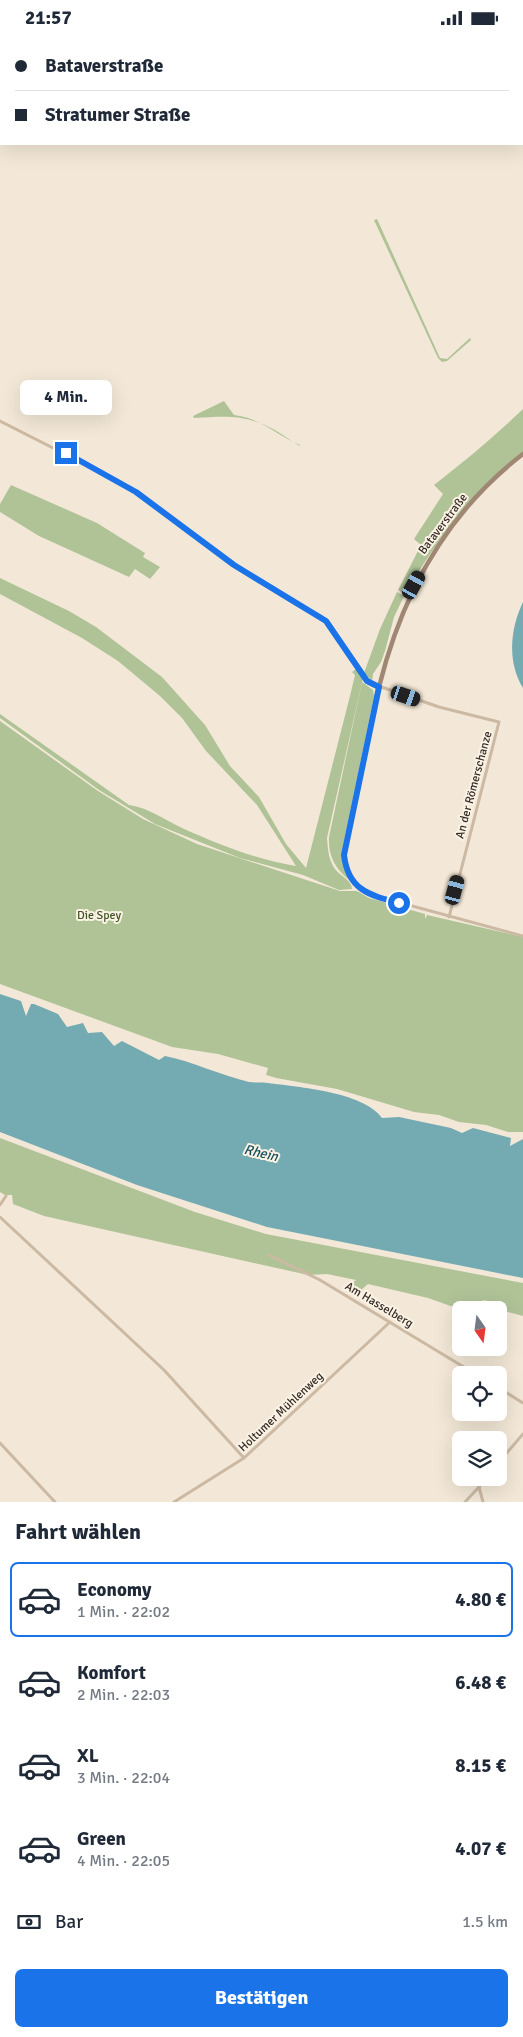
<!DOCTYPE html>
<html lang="de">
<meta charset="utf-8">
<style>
:root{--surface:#fff;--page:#f6f6f7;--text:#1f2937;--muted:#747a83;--line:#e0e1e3;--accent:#1a73e8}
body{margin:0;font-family:Signika,sans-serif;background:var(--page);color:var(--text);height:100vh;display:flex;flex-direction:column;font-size:19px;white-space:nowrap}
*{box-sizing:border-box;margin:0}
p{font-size:16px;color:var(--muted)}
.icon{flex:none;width:28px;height:28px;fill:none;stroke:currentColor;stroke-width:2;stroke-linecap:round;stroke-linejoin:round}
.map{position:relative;height:1467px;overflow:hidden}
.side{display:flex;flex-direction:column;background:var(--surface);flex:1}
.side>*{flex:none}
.top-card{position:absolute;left:0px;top:0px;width:524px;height:110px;box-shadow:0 5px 20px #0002;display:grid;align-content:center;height:110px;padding:0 15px;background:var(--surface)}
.needle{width:32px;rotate:166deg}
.tools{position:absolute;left:452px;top:1266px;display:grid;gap:10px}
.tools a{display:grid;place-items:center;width:55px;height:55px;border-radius:8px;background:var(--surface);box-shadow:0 5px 20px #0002;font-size:25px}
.end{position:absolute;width:22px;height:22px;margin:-11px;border:6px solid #1a73e8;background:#fff;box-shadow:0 0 0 2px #fff}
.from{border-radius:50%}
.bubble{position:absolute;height:35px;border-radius:8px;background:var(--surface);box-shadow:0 5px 20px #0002;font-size:16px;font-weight:700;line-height:35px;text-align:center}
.car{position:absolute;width:15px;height:30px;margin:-15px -8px;border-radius:6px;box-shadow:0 0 4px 1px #0007;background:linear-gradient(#222 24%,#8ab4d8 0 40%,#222 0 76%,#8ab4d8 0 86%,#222 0)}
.top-card b{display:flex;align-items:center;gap:18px;height:48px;font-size:19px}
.top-card b+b{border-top:1px solid var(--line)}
.top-card i{width:12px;height:12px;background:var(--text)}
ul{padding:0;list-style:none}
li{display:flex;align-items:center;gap:15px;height:75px;margin:0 10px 8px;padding:0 5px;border:2px solid transparent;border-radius:8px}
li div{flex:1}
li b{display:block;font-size:19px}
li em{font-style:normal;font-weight:700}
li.selected{border-color:var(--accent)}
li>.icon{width:45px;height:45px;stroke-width:1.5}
h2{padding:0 15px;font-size:22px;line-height:60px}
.pay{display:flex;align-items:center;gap:12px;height:55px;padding:0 15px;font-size:19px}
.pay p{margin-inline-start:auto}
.primary-button{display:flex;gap:10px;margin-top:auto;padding:10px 15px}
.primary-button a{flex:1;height:58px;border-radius:8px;background:var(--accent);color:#fff;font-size:20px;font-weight:700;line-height:58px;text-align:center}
.status{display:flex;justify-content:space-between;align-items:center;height:35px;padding:0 25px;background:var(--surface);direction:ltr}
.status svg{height:14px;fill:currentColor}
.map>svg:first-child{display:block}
</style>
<div class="status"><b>21:57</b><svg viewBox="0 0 49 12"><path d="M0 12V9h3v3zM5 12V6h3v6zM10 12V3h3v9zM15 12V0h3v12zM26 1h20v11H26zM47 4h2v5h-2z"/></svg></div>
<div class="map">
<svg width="523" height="1467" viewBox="0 0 523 1467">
<rect width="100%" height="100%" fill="#f3e8d7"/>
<g fill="#b0c397">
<path d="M377,184L440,323L447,324L470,303L471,305L447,326L442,327L438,323L374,185Z"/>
<path d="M224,366L234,380C261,383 277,401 300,410V411C291,406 282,399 273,394C244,379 226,381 194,383L193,381Z"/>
<path d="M523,374V417C471,458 439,502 405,559L398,555L421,510L414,504L443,459L434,450C465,426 495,401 523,374Z"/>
<path d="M11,450L97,488L145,518L143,522L160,532L150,544L135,534L129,542L39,501L0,477V469Z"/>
<path d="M0,543L69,576L96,592L162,642L205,690L230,731L259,762L286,809L306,833L350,661L355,640L352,637L357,633L363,643L327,803C328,814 328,824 335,834C340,841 352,845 352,854L339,855L303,840L240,823L155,789L99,755L0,683V679L129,770C149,773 163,784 182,793C218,809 257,825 296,831L257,770L206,716L182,683L160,661L118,626L82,603L0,559Z"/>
<path d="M397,557L404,561L394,582L385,616L381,627L373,639L372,646L364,638L380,594Z"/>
<path d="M362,647L373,655L374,661L343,811V829L349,845C335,833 328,821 329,802Z"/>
<path d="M0,686L98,756L143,784L197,809L340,856H357L369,863L425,879V884L427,880L523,902V1097H508L486,1090L459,1087L439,1080L414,1077L337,1054L276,1043L266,1040L268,1033L218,1019L172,1012L0,949Z"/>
<path d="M0,1103L195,1177L266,1199L523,1248V1281L497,1274L498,1268L483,1265L480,1275H462L428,1263L368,1249L360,1256L351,1249L356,1245L327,1239L308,1240L44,1181L13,1169L12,1160H5L0,1157Z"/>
</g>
<g fill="#74aab2">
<path d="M523,567V653C507,627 510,594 523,567Z"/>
<path d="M0,959L21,966L26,981L31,969H34L58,979L67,992L83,988L88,998L102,997L114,1011L122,1006L159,1025L165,1021C194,1027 220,1040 249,1047C255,1048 262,1047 268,1048C298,1052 364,1057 382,1083L399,1082L451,1093L462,1098L473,1093L511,1103L510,1111L523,1104V1243L267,1192L137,1150L0,1097Z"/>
</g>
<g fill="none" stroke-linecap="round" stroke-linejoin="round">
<g stroke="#cbb9a3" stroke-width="3">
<path d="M0,386L120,447L161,474L234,530L295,569L321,581L331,591L346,617L370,648L439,672L499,687L449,882"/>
<path d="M379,652L344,813C343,834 351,848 368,859L523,901"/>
<path d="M0,1170L6,1161"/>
<path d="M0,1182L164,1335L244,1423"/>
<path d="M269,1220L320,1245L477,1340"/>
<path d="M499,1353L523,1368"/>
<path d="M0,1408L55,1467"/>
<path d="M499,1427L523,1399"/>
<path d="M174,1467L244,1423L390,1287"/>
<path d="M465,1467L479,1452"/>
<path d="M483,1467L479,1452L486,1442"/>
</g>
<g stroke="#9f8774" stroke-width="4.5">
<path d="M30,1V0"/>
<path d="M0,63L1,61"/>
<path d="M379,652C402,559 446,478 523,419"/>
</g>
</g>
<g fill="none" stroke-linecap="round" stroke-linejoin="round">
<path stroke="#1a73e8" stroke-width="6" d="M66,418L136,457L234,530L326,586L367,646L379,652L344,820C348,855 369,860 399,868"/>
</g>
<g text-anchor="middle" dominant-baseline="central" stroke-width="4" stroke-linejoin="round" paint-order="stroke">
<g font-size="12" fill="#362c25" stroke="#faf2e4">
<text transform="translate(443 489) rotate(-53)">Bataverstraße</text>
<text transform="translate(474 750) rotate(-75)">An der Römerschanze</text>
<text transform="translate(379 1270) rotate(31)">Am Hasselberg</text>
<text transform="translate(281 1377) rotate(-43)">Holtumer Mühlenweg</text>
</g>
<g font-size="12" fill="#415627" stroke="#faf2e4">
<text x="99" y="880">Die Spey</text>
</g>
<g font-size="14" font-style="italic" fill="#18505a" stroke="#faf2e4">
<text transform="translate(261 1118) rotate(13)">Rhein</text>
</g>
</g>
</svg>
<div class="tools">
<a><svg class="needle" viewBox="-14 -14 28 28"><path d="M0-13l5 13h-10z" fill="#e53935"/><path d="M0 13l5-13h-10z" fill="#747a83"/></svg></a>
<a><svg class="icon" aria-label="locate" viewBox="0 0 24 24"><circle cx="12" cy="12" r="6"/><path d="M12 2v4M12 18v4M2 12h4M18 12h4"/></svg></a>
<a><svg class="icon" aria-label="layers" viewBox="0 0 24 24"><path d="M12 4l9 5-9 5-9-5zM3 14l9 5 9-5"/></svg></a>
</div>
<i class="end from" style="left:399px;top:868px"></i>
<i class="end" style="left:66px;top:418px"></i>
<div class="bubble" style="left:20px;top:345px;width:92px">4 Min.</div>
<i class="car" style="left:414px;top:550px;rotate:29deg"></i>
<i class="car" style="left:406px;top:661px;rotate:109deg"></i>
<i class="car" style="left:455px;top:855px;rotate:15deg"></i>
<div class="top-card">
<b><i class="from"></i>Bataverstraße</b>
<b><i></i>Stratumer Straße</b>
</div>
</div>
<section class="side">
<h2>Fahrt wählen</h2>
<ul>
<li class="selected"><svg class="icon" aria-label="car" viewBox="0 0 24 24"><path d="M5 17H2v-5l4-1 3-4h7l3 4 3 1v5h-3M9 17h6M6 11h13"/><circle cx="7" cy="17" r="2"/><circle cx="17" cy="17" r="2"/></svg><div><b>Economy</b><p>1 Min. · 22:02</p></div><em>4.80 €</em></li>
<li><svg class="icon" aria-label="car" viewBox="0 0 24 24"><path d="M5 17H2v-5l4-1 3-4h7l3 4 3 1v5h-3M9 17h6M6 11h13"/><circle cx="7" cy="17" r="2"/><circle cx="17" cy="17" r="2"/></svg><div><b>Komfort</b><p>2 Min. · 22:03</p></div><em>6.48 €</em></li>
<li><svg class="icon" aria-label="car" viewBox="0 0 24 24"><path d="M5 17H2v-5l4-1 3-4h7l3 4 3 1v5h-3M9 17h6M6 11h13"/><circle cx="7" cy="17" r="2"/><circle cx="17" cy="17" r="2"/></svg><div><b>XL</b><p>3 Min. · 22:04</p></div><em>8.15 €</em></li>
<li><svg class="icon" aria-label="car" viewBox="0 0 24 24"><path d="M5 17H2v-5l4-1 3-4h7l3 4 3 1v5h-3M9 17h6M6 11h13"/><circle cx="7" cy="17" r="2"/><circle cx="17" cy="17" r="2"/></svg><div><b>Green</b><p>4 Min. · 22:05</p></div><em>4.07 €</em></li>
</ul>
<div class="pay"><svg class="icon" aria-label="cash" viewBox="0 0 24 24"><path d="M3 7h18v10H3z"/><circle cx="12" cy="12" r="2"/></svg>Bar<p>1.5 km</p></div>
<div class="primary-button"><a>Bestätigen</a></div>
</section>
